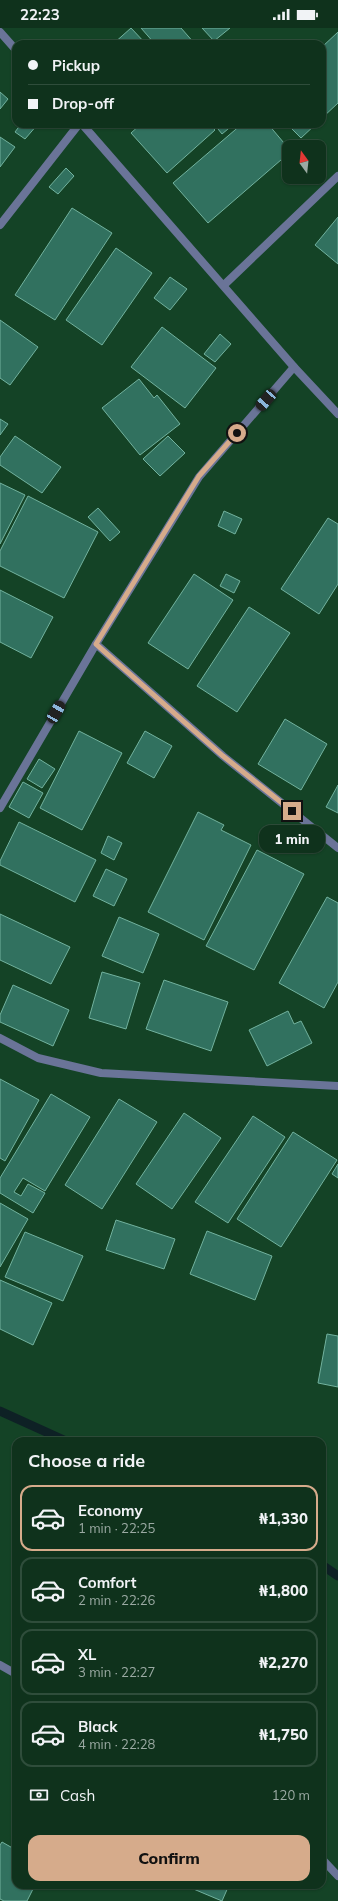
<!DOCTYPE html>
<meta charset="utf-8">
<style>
:root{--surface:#0f321c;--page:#183a25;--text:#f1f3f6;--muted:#9baaa3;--line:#2f4d3b;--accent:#d6ab8b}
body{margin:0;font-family:Mulish,sans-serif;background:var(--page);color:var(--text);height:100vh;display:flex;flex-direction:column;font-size:15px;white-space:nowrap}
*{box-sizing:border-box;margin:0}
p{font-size:13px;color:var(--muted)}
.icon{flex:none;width:22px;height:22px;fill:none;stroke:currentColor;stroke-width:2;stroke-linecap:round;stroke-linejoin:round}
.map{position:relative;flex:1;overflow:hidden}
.sheet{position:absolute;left:12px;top:1409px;width:314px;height:452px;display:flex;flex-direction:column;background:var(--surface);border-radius:12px;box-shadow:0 1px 3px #0004,0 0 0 1px var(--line)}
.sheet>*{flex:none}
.banner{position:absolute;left:12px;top:12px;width:314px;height:88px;border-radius:12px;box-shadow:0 1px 3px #0004,0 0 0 1px var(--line);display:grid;align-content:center;height:88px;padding:0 16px;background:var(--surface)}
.needle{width:26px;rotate:345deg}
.fabs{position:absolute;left:282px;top:112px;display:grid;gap:8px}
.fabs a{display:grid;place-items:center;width:44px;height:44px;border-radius:8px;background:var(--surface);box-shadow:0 1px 3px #0004,0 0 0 1px var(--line);font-size:20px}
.end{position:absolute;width:18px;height:18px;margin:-9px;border:5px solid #d6ab8b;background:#111;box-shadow:0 0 0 2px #111}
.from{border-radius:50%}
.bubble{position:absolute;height:28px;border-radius:12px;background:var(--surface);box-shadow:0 1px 3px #0004,0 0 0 1px var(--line);font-size:13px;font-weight:800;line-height:28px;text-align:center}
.car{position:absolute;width:12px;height:24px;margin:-12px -6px;border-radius:5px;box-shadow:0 0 3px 1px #0007;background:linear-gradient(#222 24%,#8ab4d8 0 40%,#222 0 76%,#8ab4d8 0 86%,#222 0)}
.banner b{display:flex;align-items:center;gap:14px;height:38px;font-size:15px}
.banner b+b{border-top:1px solid var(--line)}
.banner i{width:10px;height:10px;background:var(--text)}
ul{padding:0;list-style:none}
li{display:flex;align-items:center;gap:12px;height:66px;margin:0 8px 6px;padding:0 8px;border:2px solid var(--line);border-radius:12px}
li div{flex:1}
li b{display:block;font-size:15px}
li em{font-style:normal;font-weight:800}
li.on{border-color:var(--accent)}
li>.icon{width:36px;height:36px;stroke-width:1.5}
h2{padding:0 16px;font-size:18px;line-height:48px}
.pay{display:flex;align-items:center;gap:10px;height:44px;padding:0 16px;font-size:15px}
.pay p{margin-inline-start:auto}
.button{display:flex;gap:8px;margin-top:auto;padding:8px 16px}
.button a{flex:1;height:46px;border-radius:12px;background:var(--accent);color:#111;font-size:16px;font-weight:800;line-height:46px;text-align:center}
.status{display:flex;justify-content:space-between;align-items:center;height:28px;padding:0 20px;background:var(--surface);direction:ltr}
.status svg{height:11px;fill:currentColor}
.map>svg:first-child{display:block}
</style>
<div class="status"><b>22:23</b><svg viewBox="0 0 49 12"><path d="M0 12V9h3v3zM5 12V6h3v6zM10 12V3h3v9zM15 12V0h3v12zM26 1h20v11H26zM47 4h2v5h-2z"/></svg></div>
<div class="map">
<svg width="338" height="1873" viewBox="0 0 338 1873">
<rect width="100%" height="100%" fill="#144326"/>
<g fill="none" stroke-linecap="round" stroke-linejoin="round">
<g stroke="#0e2125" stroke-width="9">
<path d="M0,1383L66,1413"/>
<path d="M322,1537L338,1548"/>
</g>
</g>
<g fill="#31715f" stroke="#72b29e">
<path d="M131,0L146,16H113Z"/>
<path d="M141,0H181L195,16H155Z"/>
<path d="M202,0H230L214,13Z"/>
<path d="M338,4V75L322,90V19Z"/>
<path d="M0,64L8,71L0,81Z"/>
<path d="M21,96H38L25,111L15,104Z"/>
<path d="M141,96H209L215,102L167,145L131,105Z"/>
<path d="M214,96H234L222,106Z"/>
<path d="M242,96H268L289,121V125L208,195L173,155Z"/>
<path d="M287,96H316L301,110Z"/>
<path d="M0,109L15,119L0,139Z"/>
<path d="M66,140L74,148L58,166L49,159Z"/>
<path d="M72,180L112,205L55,292L15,267Z"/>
<path d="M338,189V236L315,217Z"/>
<path d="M116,220L152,245L102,317L66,292Z"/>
<path d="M170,249L187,261L170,282L154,270Z"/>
<path d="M0,292L38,319L10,357L0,350Z"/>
<path d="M162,299L216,340L185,380L131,339Z"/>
<path d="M220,306L231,316L215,334L204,326Z"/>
<path d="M139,351L154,370L157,367L180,396L140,427L102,380Z"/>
<path d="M0,391L8,396L0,407Z"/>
<path d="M15,408L61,439L42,465L0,437V429Z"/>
<path d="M168,408L185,425L160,448L143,431Z"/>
<path d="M0,455L25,467L0,516Z"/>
<path d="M28,468L98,504L64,570L0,538V523Z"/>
<path d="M98,480L120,504L110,513L88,489Z"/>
<path d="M224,483L242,491L235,506L218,498Z"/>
<path d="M328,490L338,496V556L319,586L281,561Z"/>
<path d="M194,546L233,572L188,641L148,615Z"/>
<path d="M226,546L240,553L234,565L220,558Z"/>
<path d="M0,562L53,589L31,630L0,614Z"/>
<path d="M249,579L290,605L237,684L197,658Z"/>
<path d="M285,691L327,716L301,762L258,736Z"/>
<path d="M79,703L122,725L82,802L40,780Z"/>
<path d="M145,703L172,718L154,750L127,735Z"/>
<path d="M39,731L55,741L42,760L27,751Z"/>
<path d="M23,754L43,765L29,790L9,779Z"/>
<path d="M338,757V785L326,779Z"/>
<path d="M198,784L224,797L221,802L251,817L204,912L148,884Z"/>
<path d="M19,794L96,832L75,874L0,837V833Z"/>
<path d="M108,808L122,815L114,832L101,825Z"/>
<path d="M257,822L304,846L254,942L206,918Z"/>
<path d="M106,841L127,851L114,878L93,868Z"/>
<path d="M327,869L338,875V954L324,980L279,955Z"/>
<path d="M0,886L70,919L51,956L0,932Z"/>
<path d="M119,889L159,906L143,945L102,928Z"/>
<path d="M102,944L140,955L126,1001L89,990Z"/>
<path d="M164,952L228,974L211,1023L146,1001Z"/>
<path d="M13,957L69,982L53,1018L0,994V987Z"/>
<path d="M288,983L294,996L301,993L312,1015L267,1038L249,1002Z"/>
<path d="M0,1051L39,1072L5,1133L0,1130Z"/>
<path d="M51,1066L90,1089L45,1163L23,1150L14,1164L21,1168L28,1156L45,1165L33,1185L0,1165V1150Z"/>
<path d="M119,1071L157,1094L102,1181L65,1157Z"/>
<path d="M184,1085L221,1110L172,1181L136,1156Z"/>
<path d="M253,1088L285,1109L228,1195L195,1174Z"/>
<path d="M293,1104L337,1132L281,1219L237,1191Z"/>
<path d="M338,1136V1150L332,1146Z"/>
<path d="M0,1175L28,1191L0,1239Z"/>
<path d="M116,1192L175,1211L164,1241L106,1222Z"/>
<path d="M207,1203L272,1228L255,1272L190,1246Z"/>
<path d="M25,1204L83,1228L63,1273L5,1249Z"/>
<path d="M0,1252L52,1275L33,1317L0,1301Z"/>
<path d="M327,1306L338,1308V1359L318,1355Z"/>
<path d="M2,1814L16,1822V1857H35L27,1873H4L0,1871V1817Z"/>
<path d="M184,1857H229L222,1873Z"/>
</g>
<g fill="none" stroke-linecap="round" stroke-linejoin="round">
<g stroke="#6a7498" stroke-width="8">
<path d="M0,4L16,22"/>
<path d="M82,96L294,339L338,386"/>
<path d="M0,197L79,96"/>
<path d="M224,257L338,148"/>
<path d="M96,616L223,728L338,820"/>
<path d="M0,780L96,616L199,449L294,339"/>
<path d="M0,1010L38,1030L101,1045L338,1058"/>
<path d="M0,1637L16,1646"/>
<path d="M322,1831L338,1848"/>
</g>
</g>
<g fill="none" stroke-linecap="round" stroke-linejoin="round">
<path stroke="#d6ab8b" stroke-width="5" d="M237,405L199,448L96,616L223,728L292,783"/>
</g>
</svg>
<div class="fabs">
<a><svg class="needle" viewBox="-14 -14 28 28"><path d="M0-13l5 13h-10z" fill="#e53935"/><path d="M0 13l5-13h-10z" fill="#9baaa3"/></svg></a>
</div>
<i class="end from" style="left:237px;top:405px"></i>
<i class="end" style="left:292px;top:783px"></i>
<div class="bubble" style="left:259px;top:797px;width:66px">1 min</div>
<i class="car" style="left:266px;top:372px;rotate:221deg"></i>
<i class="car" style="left:56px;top:684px;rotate:30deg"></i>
<div class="banner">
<b><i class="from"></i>Pickup</b>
<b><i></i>Drop-off</b>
</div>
<section class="sheet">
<h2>Choose a ride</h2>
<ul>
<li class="on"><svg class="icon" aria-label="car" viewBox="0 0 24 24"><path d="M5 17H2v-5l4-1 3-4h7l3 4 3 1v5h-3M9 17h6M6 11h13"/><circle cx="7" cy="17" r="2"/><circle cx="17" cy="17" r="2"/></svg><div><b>Economy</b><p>1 min · 22:25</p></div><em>₦1,330</em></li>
<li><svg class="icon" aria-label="car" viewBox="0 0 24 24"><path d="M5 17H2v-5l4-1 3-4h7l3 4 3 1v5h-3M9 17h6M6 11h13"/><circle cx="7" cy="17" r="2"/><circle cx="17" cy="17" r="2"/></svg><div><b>Comfort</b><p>2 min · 22:26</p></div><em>₦1,800</em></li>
<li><svg class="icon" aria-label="car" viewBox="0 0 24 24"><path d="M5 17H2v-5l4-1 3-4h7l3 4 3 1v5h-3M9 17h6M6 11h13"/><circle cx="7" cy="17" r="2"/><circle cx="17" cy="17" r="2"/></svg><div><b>XL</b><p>3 min · 22:27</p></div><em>₦2,270</em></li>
<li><svg class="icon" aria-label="car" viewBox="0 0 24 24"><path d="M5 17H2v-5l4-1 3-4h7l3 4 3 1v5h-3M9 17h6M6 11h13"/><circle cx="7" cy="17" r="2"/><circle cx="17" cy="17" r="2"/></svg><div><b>Black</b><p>4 min · 22:28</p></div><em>₦1,750</em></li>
</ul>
<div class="pay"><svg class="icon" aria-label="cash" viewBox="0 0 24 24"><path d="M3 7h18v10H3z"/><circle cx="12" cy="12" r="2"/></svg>Cash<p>120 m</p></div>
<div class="button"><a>Confirm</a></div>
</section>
</div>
